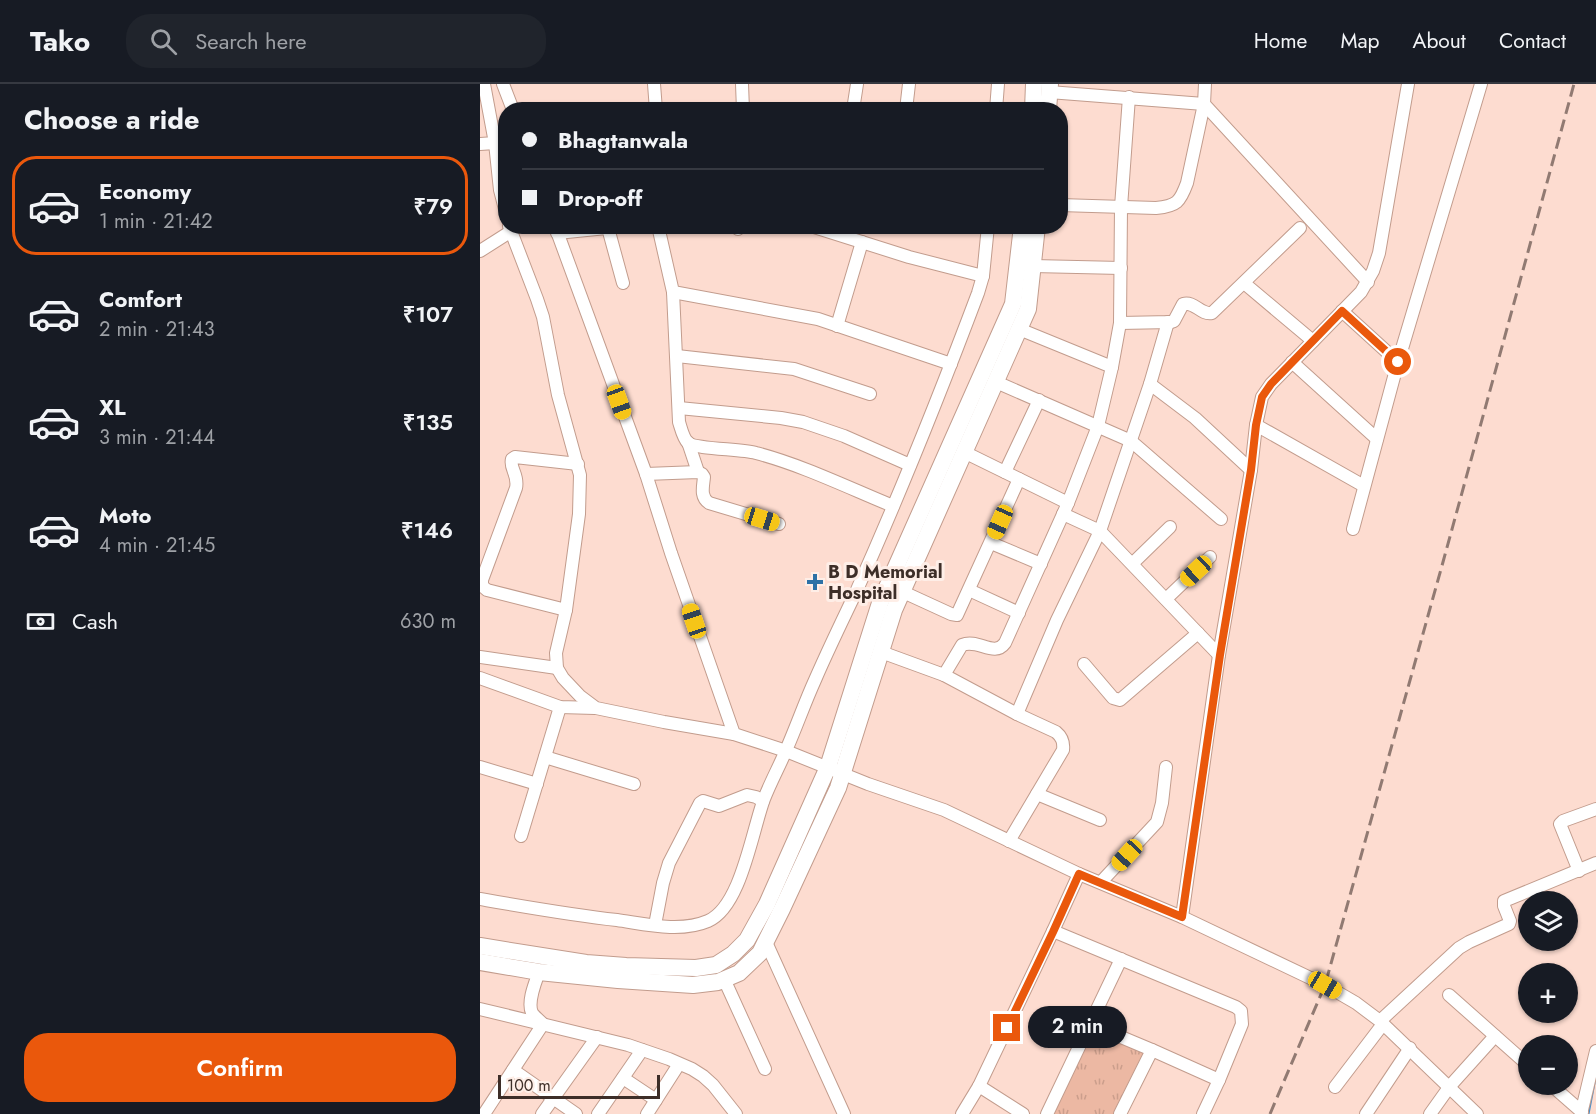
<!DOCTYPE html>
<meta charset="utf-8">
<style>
:root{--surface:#171b24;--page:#20242c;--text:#f1f3f6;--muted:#9ea1a6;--line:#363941;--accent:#ea580c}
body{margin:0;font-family:Jost,sans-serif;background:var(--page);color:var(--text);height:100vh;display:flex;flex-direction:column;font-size:22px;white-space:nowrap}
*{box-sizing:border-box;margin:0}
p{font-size:20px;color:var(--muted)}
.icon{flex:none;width:33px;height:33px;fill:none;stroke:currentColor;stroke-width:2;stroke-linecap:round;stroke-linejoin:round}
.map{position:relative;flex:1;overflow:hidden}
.sheet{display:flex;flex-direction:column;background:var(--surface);width:480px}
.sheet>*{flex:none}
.guide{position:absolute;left:18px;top:18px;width:570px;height:132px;border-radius:24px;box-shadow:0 2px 4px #0004;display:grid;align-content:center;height:132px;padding:0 24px;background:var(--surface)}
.tools{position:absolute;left:1038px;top:807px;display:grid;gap:12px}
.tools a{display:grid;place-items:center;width:60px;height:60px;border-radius:50%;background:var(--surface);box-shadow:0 2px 4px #0004;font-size:30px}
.scale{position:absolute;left:18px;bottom:15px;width:162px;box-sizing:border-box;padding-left:6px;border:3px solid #3d2e28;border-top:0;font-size:16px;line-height:21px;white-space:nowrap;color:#3d2e28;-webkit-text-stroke:4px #feeee7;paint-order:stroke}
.end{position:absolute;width:27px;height:27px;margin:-14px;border:8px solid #ea580c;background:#fff;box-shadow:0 0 0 3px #fff}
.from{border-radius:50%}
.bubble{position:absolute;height:42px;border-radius:21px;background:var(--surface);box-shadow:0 2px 4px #0004;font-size:20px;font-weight:600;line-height:42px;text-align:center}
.car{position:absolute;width:18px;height:36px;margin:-18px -9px;border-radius:8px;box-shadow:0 0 4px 2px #0007;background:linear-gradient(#f5c518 24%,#345 0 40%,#f5c518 0 76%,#345 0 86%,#f5c518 0)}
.guide b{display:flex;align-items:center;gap:21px;height:57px;font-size:22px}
.guide b+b{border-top:2px solid var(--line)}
.guide i{width:15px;height:15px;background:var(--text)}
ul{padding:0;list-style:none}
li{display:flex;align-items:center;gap:18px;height:99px;margin:0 12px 9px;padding:0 12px;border:3px solid transparent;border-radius:24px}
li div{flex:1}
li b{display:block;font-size:22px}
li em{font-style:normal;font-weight:600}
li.selected{border-color:var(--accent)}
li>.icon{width:54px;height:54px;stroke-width:1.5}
h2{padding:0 24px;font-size:27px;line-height:72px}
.pay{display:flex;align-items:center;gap:15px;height:66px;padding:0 24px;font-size:22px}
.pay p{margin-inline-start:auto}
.primary-button{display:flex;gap:12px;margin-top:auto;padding:12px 24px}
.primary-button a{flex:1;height:69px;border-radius:24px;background:var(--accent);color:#fff;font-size:24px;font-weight:600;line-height:69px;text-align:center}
header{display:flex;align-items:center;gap:36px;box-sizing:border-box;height:84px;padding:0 30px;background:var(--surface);border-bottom:2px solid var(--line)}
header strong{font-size:28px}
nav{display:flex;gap:33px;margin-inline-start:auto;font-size:21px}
.search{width:420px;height:54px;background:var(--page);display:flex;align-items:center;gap:15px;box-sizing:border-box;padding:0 21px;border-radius:24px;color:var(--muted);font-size:22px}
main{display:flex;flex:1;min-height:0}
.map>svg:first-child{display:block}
</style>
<header>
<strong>Tako</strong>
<div class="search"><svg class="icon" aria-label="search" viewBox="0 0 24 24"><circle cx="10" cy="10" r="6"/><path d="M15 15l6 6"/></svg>Search here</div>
<nav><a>Home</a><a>Map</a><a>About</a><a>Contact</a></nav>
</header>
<main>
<section class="sheet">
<h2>Choose a ride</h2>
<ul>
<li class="selected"><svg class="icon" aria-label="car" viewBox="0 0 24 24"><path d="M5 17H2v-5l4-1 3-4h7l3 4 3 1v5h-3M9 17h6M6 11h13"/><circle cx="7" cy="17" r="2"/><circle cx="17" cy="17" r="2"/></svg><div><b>Economy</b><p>1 min · 21:42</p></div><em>₹79</em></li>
<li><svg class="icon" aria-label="car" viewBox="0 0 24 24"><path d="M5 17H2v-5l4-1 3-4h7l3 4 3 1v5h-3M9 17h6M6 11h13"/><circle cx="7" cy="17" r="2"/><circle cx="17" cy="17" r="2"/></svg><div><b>Comfort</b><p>2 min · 21:43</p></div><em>₹107</em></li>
<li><svg class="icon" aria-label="car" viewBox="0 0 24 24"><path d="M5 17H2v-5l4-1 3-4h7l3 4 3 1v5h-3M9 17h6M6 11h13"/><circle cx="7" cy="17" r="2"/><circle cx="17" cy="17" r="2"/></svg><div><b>XL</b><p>3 min · 21:44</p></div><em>₹135</em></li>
<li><svg class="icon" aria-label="car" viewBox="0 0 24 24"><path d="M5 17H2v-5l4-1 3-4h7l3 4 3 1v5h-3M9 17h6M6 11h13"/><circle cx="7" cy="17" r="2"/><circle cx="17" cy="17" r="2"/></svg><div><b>Moto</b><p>4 min · 21:45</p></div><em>₹146</em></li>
</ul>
<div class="pay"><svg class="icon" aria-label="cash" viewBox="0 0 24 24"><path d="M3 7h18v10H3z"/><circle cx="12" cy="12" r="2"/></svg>Cash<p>630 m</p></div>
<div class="primary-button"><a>Confirm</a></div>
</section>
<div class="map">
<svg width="1116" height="1030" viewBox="0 0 1116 1030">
<defs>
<pattern id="park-tufts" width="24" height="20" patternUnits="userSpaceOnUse" patternTransform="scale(1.5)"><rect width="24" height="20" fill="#ecb8a3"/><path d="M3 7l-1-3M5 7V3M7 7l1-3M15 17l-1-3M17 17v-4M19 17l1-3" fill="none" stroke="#cb9e8c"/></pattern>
</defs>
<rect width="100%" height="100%" fill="#fddcd0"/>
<path fill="url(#park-tufts)" d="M610,945L666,969L635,1030H571Z"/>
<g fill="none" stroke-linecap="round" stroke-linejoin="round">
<path stroke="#4c90c9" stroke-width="3" d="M1108,1030L1114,999"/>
<defs>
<g id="minor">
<path d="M4,0L15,59L20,106L26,129"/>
<path d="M23,0L33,26"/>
<path d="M174,0L176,26"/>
<path d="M262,0L263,26"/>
<path d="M725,0L724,20L888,198"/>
<path d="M569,8L724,20L707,99C700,118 697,122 676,124L580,121"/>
<path d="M373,26L377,0"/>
<path d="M426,26L429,0"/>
<path d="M516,26L518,0"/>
<path d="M0,60L15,59"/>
<path d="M29,142L57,215L63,233L78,311L100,391L99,430L86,526L76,569L77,584L83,594L100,612L116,624L184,638L254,650"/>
<path d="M75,142L166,390L191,469L254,650L306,667L388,700L464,726L599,790L702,833L845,901L876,919L900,937L997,1030"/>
<path d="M178,142L193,208L338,235L471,280"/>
<path d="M331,142L429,173L503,192"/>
<path d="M128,144L143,199"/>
<path d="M258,145V142"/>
<path d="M77,149L146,142"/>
<path d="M0,167L30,148"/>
<path d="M553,182L641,184"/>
<path d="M764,199L833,257"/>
<path d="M193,208L199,338C201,344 203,354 208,359C216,365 262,365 276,369C322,381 369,404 413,422"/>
<path d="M862,227L918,278"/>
<path d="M640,239L691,238L694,237L703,220C715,217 720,231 732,229L820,144"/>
<path d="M357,242L382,158"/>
<path d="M539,245L632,283"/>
<path d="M197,272L314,285L390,310"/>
<path d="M812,278L897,355"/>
<path d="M516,298L651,357L741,435"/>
<path d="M670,300L715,334L771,386"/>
<path d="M199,324L301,334L323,338L364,352L430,381"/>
<path d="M776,341L884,402"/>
<path d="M208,358L218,388"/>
<path d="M484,368L588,419"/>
<path d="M525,388L559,316"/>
<path d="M166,390L218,388L222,390L224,393C223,403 220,413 229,419L299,440"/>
<path d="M583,430L620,447L670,300L688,238"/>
<path d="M873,445L918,278L1001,0"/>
<path d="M511,459L561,480"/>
<path d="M653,479L690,443"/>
<path d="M489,506L539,529"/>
<path d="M423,508L471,530L477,531L539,395"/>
<path d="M686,515L730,473"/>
<path d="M86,526L7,506L2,502V496L36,404C39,391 29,384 32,375L35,373L98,380"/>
<path d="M401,568L464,591L482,561C498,554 514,574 525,559L588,419L618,342L632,283L640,239L641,123L649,13"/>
<path d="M0,573L77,584"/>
<path d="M604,580L633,614L640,616L718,549"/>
<path d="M464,591L537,630L576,648C582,653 584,658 583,666L529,757"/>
<path d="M0,594L80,623L115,624"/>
<path d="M537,630L577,536L620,447L739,571"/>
<path d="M65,673L154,700"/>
<path d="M0,683L57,700"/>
<path d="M557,710L620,736"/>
<path d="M41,752L80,623"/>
<path d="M1099,787L1080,740L1083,737L1116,725"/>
<path d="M621,798L677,738L682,719L686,683"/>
<path d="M0,815C46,823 91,831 137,836C165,840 200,849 228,837C261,823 272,747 284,715C291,697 300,681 307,664C317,641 325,618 335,596C348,566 362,537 376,508C420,410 460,310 498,209L503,192L508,142"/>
<path d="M702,833L739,571L771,386L776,341L782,313L791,300L881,208L893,187L899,169L928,0"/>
<path d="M175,841L183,799L189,779L220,719L223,717L239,722L267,711L276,713L283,717"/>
<path d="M573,847L756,923L761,927L762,940L739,996L723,1030"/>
<path d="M285,856L364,1030"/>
<path d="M244,895L285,985"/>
<path d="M969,911L1048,981"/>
<path d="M0,925L148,961L189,975L212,985L223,992L233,1001L256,1030"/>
<path d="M900,937L979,864L989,858L1029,840L1030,837L1024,822V817L1116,779"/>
<path d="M610,940L672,966L739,996"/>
<path d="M33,986L96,1030"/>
<path d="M143,994L176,1016"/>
<path d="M1070,1000L1102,1028"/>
<path d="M499,1002L543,1030"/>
<path d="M855,1003L903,940"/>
<path d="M4,1030L63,940C60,937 55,933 52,929C47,918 55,899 59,888"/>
<path d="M62,1030L117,953"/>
<path d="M118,1030L162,966"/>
<path d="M167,1030L199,980"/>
<path d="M482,1030L499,1002L573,847L599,790"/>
<path d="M567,1030L641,875"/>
<path d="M640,1030L672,966"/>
<path d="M886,1030L930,964"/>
<path d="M950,1030L970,1002L1015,952"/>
<path d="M1101,1030L1116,967"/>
</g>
<g id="major">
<path d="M553,26L554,0"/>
<path d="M568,26L570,0"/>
<path d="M0,862L106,879L146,882L216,884L236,881L253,870L267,856L287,820L348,683L400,519L533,220L542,142"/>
<path d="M0,878L59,888L138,896L213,901L238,898L259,889L280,869L302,825L358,704L414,526L548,225L557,142"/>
</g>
</defs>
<use href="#minor" stroke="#c29c8d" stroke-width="14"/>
<use href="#major" stroke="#c29c8d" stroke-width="18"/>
<use href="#minor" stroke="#fff" stroke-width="12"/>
<use href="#major" stroke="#fff" stroke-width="16"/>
<path stroke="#917a72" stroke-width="3" stroke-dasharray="12 6" stroke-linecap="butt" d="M790,1030L845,901L963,478L1094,0"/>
</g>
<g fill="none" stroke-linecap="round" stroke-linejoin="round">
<path stroke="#ea580c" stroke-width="8" d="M527,944L573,848L599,790L702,833L740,571L771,386L776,341L782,313L791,300L862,227L918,278"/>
</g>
<path fill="#2d71a6" stroke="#feeee7" stroke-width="2" d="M332 489h6v6h6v6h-6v6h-6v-6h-6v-6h6z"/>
<g text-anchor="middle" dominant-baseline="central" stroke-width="6" stroke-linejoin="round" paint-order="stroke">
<g font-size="18" font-weight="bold" fill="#3d2e28" stroke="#feeee7" text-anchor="start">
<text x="348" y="488">B D Memorial<tspan x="348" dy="21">Hospital</tspan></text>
</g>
</g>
</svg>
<div class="tools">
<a><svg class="icon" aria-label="layers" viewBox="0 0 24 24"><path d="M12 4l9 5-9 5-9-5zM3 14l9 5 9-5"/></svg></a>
<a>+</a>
<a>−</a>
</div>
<div class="scale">100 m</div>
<i class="end from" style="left:918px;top:278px"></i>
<i class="end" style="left:527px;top:944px"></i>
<div class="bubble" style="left:548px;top:922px;width:99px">2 min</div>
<i class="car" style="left:139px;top:318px;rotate:160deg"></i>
<i class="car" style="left:282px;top:435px;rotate:107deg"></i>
<i class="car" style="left:520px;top:438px;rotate:204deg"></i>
<i class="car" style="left:716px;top:487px;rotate:227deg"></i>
<i class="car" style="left:214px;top:537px;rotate:341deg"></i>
<i class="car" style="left:647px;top:771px;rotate:223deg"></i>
<i class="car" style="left:845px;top:901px;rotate:120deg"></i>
<div class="guide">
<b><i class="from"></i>Bhagtanwala</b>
<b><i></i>Drop-off</b>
</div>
</div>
</main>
